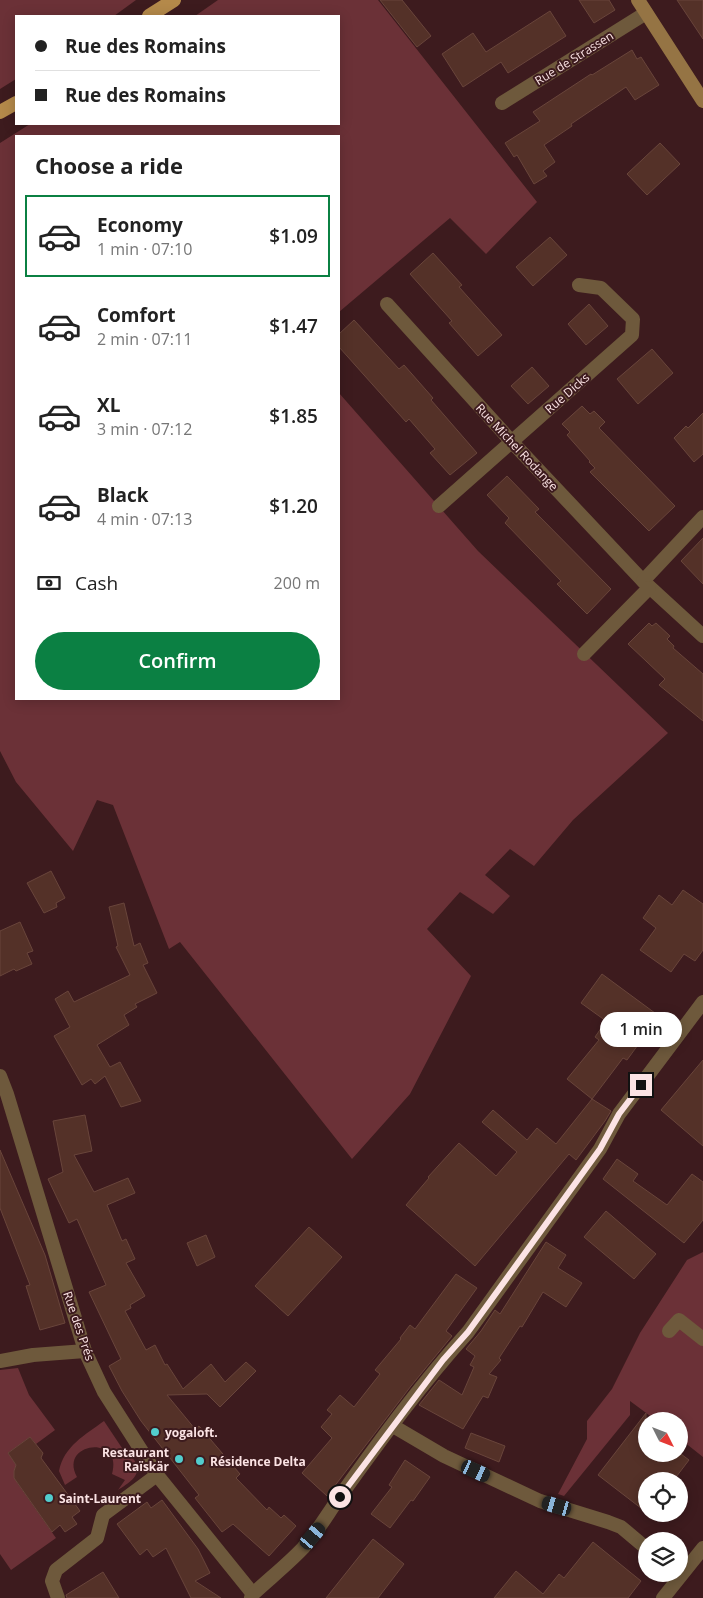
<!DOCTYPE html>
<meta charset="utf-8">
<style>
:root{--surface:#fff;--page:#f2f2f2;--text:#222;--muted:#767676;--line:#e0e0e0;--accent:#0b8043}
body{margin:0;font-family:"Open Sans",sans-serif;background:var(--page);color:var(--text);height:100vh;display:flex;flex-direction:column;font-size:19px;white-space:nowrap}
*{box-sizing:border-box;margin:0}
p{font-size:16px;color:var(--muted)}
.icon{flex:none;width:28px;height:28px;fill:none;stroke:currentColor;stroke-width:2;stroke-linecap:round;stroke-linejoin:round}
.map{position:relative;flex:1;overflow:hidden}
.details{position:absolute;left:15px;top:135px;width:325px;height:565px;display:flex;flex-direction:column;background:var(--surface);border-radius:0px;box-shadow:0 2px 12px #0003}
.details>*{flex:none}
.top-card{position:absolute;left:15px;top:15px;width:325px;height:110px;border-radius:0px;box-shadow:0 2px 12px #0003;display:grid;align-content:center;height:110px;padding:0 20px;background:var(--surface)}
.needle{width:32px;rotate:132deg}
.buttons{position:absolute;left:638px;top:1412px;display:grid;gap:10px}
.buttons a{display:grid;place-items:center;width:50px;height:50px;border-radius:50%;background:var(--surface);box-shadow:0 2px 12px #0003;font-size:25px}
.end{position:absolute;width:22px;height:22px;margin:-11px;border:6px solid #fbe3e4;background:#111;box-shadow:0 0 0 2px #111}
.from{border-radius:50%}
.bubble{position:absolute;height:35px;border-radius:18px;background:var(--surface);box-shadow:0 2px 12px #0003;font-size:16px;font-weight:600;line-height:35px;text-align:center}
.car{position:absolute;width:15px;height:30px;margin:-15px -8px;border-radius:6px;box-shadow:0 0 4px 1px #0007;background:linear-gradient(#222 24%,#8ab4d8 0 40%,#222 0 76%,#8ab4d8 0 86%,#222 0)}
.top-card b{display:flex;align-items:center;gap:18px;height:48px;font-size:19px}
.top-card b+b{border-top:1px solid var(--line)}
.top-card i{width:12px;height:12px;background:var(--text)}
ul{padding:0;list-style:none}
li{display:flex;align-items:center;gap:15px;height:82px;margin:0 10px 8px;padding:0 10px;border:2px solid transparent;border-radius:0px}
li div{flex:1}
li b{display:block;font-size:19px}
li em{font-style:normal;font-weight:600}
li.active{border-color:var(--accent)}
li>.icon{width:45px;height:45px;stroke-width:1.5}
h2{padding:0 20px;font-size:22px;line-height:60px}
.pay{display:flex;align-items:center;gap:12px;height:55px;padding:0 20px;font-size:19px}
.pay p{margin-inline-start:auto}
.primary-button{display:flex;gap:10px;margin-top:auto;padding:10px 20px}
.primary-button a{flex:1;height:58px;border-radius:30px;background:var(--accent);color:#fff;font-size:20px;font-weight:600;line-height:58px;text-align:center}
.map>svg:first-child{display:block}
</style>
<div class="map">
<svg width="703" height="1598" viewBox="0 0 703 1598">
<rect width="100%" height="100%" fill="#3d1b1e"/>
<g fill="#6b3137">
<path d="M0,0H136L114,16H16V79L0,89Z"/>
<path d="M218,0H378L537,202L486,254L450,218L339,312V136H16V699H339V393L478,551L668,733L573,820L534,866L510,849L485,875L510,896L493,914L460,892L427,929L471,976L410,1094L352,1159L180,942L169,949L113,805L97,800L73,851L16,782L0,751V143L30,124H339V16H195Z"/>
<path d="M703,1252V1457L679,1438V1421H657L630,1401V1415L564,1496L558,1494L587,1439V1421L612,1389L640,1333L687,1260Z"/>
<path d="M18,1368L29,1395L55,1430L36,1444L30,1437L8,1453L16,1465C14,1472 14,1477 18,1484L56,1538L11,1570L0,1554V1370Z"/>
<path d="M104,1421C110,1430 116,1439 122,1448C126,1453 133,1457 136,1463C142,1476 127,1484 118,1490L125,1480L112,1474C124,1434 58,1442 77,1477L65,1485L59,1471C64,1446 85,1435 104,1421Z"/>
</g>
<g fill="#543128" stroke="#69453b">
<path d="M380,0H402L431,36L417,47Z"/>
<path d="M579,0H609L615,10L594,23Z"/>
<path d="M677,0H703V39Z"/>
<path d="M550,11L566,36L508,73L501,62L463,87L442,54L473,33L486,52Z"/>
<path d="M632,50L637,59L641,57L659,85L635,100L626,87L571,124L572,126L544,145L555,162L543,171L547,176L534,184L517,155L514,157L505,143L540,121L533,112L591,74L592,75Z"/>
<path d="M660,143L680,164L647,195L627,174Z"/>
<path d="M550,237L567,255L533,286L516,267Z"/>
<path d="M433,253L462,285L459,287L502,335L478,356L449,323L452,321L410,274Z"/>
<path d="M589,304L608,326L586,345L568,324Z"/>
<path d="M354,320L399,369L404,365L433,398L431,400L477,453L450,475L430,453L435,449L409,419L406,422L339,347V334Z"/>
<path d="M652,349L673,373L638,404L617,379Z"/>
<path d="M532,367L549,386L528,404L511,386Z"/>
<path d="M582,406L590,414L594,411L605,422L599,428L675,506L649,531L590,472L595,468L589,462L590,461L567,435L570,432L562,424Z"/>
<path d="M703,413V454L694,462L674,438L686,426L688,428Z"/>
<path d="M507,476L539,509L535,512L611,589L587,614L557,584L561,581L505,523L509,518L487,495Z"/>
<path d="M703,538V584L681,561Z"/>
<path d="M649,623L652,626L656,623L670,636L667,639L674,646L673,648L703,674V721L659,685L665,679L628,644Z"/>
<path d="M51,871L65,898L56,903L57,907L44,913L27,883Z"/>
<path d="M683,890L703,904V950L695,961L684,954L671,972L640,950L656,928L643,918L659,895L672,905Z"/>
<path d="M124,903L134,946L140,943L148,963L143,965L157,993L135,1004L137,1007L124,1015L129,1025L97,1045L110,1067L120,1062L141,1101L121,1107L105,1076L95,1084L91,1079L82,1085L54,1036L70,1027L55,999L68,991L74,1002L130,975L116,947L118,946L109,907Z"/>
<path d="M20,922L33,951L27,953L32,964L16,971L14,969L0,976V931Z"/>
<path d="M602,974L659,1016L627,1060L623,1058L592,1099L567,1079L599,1040L595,1037L606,1021L581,1003Z"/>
<path d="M703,1060V1146L661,1110Z"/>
<path d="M592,1099L611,1111L605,1121L576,1160L569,1154L475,1266L406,1205L429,1178L428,1177L459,1143L496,1176L517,1152L482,1122L493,1110L527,1140L537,1128L556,1144Z"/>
<path d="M85,1115L92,1151L74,1155L94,1192L128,1178L135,1193L107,1205L122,1241L126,1239L135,1259L126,1263L145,1296L130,1305L131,1308L125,1311L146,1350L155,1345L165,1365L167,1364L183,1389L211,1364L225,1382L246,1362L256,1371L220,1407L207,1394L167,1395L195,1429L199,1426L240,1474L236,1478L267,1510L269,1507L281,1518L284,1515L296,1526L269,1556L233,1524L222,1532L195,1498L199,1495L141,1421L122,1391L109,1366L121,1359L89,1292L106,1285L77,1219L69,1223L48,1179L63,1172L53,1121Z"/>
<path d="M0,1150L45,1255L65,1323L40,1330L26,1286L30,1285L0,1208Z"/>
<path d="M617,1159L638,1174L633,1181L667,1205L692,1174L703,1182V1220L684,1243L603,1179Z"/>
<path d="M606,1211L656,1254L634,1279L584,1237Z"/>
<path d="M309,1227L342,1257L288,1316L255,1286Z"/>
<path d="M206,1235L215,1257L197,1266L187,1243Z"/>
<path d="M546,1242L566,1255L558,1268L582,1283L566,1307L543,1292L522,1327L520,1326L499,1358L501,1360L489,1374L497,1377L488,1398L483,1396L463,1429L419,1405L439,1380L462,1395L474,1367L470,1365L475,1356L466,1349L481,1331L495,1310L500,1314Z"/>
<path d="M456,1274L477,1288L446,1331L452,1336L411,1386L327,1496L302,1473L332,1438L321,1427L332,1414L327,1410L340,1395L354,1407L380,1374L375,1370L401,1339L400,1338L410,1325L415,1329Z"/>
<path d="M646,1413V1454H681L689,1460L673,1481H646V1512L598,1475Z"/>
<path d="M471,1433L505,1446L499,1462L465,1448Z"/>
<path d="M30,1437L43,1453L41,1458L80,1511L72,1517L77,1524L65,1532L60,1525L52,1532L14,1478V1471L16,1465L8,1453Z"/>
<path d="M405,1460L430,1477L413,1501L411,1500L390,1528L371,1514L392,1487L389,1485Z"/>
<path d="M162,1500L198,1549L210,1573L195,1581L221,1598H191L166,1548L153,1557L147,1549L140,1555L117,1524L147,1502L151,1508Z"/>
<path d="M373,1539L404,1564L378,1598H326Z"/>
<path d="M593,1542L641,1581L628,1598H494L516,1571L543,1594L559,1574L564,1578Z"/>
<path d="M103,1572L119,1598H67L66,1595Z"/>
</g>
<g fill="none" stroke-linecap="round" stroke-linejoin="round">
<g stroke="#6e593c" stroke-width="14">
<path d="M502,103L646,13"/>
<path d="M387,304L512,442L643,581L703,636"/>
<path d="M439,506L632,335L633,319L601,288L579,285"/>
<path d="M643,581L703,517"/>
<path d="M584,654L649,588"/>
<path d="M0,1076L7,1094L85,1351L104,1392L157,1475L253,1594"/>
<path d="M669,1331L679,1320L703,1339"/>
<path d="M0,1361L33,1355L85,1351"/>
<path d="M393,1426L444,1456L540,1501L608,1522L621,1527L646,1548"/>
<path d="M58,1598L52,1581L56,1570L97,1538L103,1515L157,1475"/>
<path d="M251,1598L253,1594C269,1579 288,1564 303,1548C319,1530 328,1513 341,1495C381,1439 422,1383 468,1332L600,1149L619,1114L703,1002"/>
<path d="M663,1598L703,1548"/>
</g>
<path stroke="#957444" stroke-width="14" d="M638,0L703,101"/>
<g stroke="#b4894a" stroke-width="14">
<path d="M149,16L174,0"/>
<path d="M0,112L16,103"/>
</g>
</g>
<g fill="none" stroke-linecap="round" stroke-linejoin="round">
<path stroke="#fbe3e4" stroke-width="6" d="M340,1497L443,1360L468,1332L600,1149L619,1114L641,1085"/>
</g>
<g fill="#52cdcd" stroke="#3d1b1e" stroke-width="2">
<circle cx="155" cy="1432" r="5"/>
<circle cx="179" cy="1459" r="5"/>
<circle cx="200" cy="1461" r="5"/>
<circle cx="49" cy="1498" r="5"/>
</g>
<g text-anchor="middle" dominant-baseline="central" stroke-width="4" stroke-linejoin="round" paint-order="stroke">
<g font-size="12" fill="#fbe3e4" stroke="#3d1b1e">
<text transform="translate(574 58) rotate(-32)">Rue de Strassen</text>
<text transform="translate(567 393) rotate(-41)">Rue Dicks</text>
<text transform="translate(517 447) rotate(47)">Rue Michel Rodange</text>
<text transform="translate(79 1326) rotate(71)">Rue des Prés</text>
</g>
<g font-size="12" font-weight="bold" fill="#fbe3e4" stroke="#3d1b1e" text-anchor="start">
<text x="165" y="1432">yogaloft.</text>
<text x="169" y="1452" text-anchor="end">Restaurant<tspan x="169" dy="14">Raïskär</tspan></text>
<text x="210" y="1461">Résidence Delta</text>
<text x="59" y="1498">Saint-Laurent</text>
</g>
</g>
</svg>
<div class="buttons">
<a><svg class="needle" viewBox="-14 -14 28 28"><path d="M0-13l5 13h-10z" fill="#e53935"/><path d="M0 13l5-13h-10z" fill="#767676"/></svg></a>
<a><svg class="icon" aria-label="locate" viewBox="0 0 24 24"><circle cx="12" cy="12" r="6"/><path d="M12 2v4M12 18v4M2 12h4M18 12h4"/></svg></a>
<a><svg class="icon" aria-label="layers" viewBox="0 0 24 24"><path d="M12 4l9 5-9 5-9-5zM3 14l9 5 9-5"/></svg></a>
</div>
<i class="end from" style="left:340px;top:1497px"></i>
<i class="end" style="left:641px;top:1085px"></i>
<div class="bubble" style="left:600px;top:1012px;width:82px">1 min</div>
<i class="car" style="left:476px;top:1471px;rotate:115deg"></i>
<i class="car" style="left:557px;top:1506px;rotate:286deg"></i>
<i class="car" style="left:313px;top:1536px;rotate:40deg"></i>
<div class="top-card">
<b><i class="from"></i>Rue des Romains</b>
<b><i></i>Rue des Romains</b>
</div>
<section class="details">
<h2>Choose a ride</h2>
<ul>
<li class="active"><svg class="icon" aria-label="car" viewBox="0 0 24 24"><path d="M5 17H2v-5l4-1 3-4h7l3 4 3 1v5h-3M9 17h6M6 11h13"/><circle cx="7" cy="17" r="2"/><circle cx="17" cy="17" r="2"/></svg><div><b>Economy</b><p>1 min · 07:10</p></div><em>$1.09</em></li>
<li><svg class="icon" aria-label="car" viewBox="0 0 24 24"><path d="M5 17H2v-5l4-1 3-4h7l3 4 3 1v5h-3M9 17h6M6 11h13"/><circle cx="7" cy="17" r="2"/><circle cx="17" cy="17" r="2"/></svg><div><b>Comfort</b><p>2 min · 07:11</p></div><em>$1.47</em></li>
<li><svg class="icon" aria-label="car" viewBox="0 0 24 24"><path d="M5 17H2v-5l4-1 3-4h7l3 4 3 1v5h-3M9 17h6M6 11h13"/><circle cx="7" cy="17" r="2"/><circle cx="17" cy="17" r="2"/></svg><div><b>XL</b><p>3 min · 07:12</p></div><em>$1.85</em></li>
<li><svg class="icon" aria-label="car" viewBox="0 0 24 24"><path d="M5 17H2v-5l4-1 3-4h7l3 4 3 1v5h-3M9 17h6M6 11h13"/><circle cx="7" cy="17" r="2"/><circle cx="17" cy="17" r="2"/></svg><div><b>Black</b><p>4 min · 07:13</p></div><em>$1.20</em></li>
</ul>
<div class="pay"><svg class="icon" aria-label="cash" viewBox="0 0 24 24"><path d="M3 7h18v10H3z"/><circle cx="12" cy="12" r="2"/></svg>Cash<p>200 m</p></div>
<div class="primary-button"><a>Confirm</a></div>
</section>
</div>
